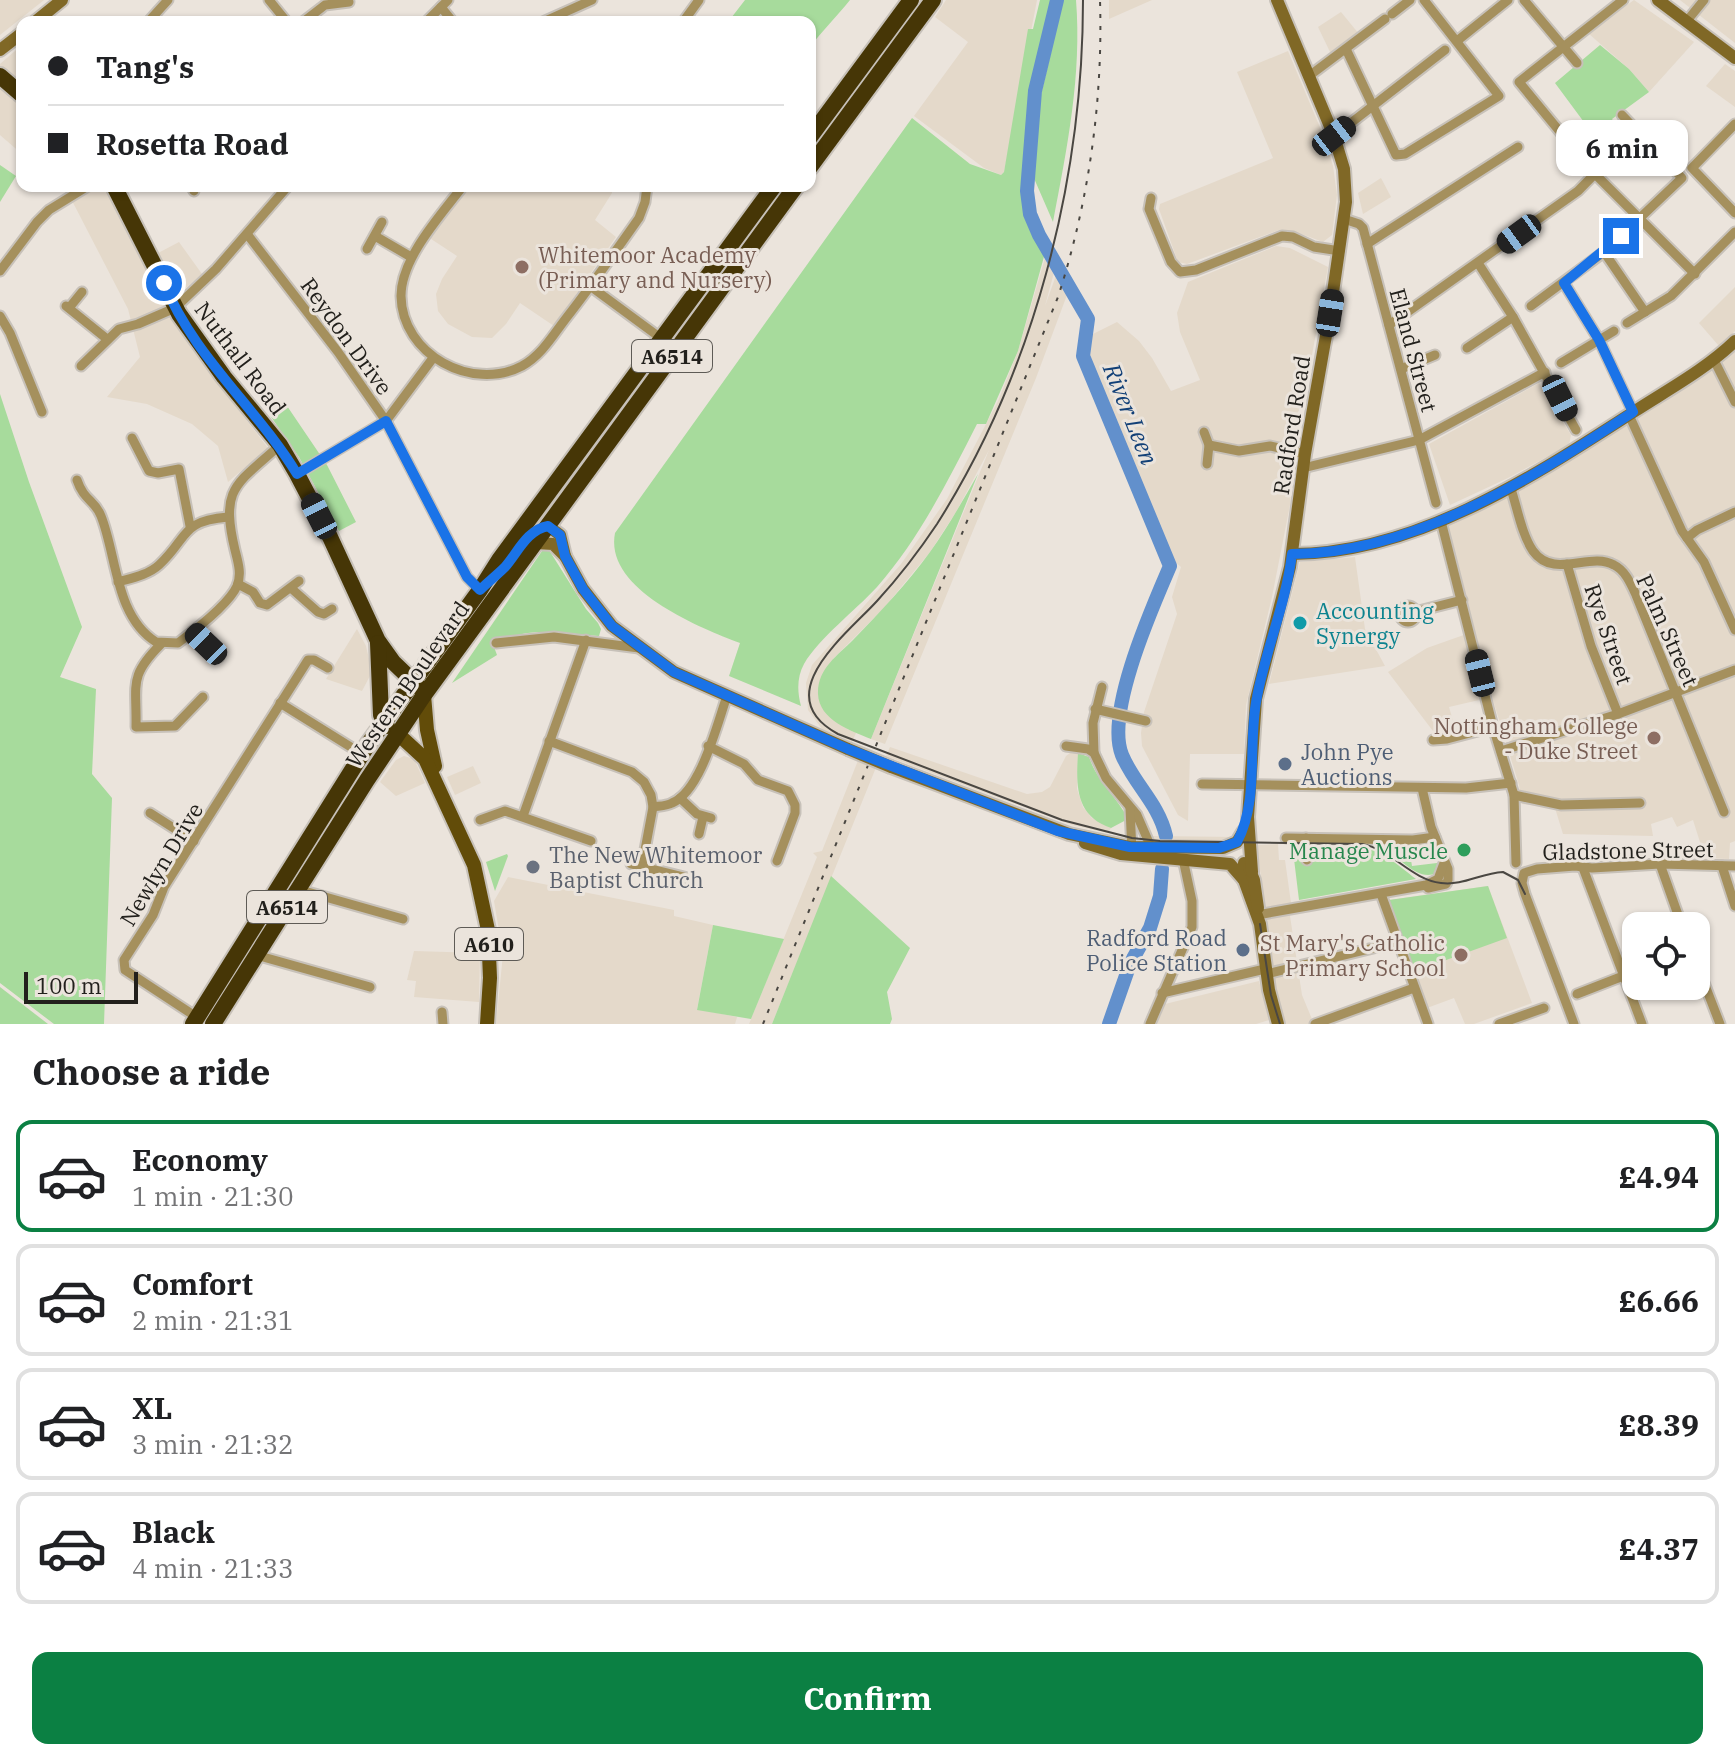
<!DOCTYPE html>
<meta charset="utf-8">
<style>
:root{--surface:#fff;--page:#f6f6f6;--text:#202124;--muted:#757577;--line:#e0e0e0;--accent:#0b8043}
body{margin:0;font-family:"IBM Plex Serif",serif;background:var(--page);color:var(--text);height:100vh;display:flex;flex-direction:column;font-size:30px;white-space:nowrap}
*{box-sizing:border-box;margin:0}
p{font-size:26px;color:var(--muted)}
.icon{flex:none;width:44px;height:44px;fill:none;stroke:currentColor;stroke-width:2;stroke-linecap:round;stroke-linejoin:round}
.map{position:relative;height:1024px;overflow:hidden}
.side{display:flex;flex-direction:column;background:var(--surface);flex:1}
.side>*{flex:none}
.hud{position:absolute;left:16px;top:16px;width:800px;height:176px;border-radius:16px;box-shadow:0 2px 6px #0004;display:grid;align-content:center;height:176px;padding:0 32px;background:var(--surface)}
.tools{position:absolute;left:1622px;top:912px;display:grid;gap:16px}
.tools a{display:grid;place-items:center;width:88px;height:88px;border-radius:16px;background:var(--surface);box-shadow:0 2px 6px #0004;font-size:40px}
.scale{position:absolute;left:24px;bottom:20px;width:114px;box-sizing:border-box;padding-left:8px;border:4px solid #22201c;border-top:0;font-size:22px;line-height:28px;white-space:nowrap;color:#22201c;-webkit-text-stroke:6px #ebe4dc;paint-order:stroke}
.end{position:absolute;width:36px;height:36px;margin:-18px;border:10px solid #1a73e8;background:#fff;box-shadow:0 0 0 4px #fff}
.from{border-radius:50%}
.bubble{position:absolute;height:56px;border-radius:16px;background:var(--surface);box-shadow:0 2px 6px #0004;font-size:26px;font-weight:700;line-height:56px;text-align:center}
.car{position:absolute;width:24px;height:48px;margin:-24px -12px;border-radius:10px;box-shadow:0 0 6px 2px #0007;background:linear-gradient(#222 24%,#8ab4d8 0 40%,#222 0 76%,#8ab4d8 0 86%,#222 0)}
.hud b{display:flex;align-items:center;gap:28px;height:76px;font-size:30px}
.hud b+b{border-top:2px solid var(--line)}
.hud i{width:20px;height:20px;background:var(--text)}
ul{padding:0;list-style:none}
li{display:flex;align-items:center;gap:24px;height:112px;margin:0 16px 12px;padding:0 16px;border:4px solid var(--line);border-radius:16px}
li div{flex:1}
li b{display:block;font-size:30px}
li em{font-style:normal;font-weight:700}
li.current{border-color:var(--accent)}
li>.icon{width:72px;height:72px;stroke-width:1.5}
h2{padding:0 32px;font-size:36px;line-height:96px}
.action{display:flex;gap:16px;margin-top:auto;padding:16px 32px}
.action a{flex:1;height:92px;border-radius:16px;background:var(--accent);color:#fff;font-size:32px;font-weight:700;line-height:92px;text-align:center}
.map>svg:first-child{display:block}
</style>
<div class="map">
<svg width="1735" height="1024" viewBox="0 0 1735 1024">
<rect width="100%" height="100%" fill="#ebe4dc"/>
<g fill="#e4d9ca">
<path d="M0,0H44L0,35Z"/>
<path d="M946,0H1037L1004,172L1001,175L984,168L914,116L968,42L935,17Z"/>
<path d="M1109,0H1152L1109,19Z"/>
<path d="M1634,0L1694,42L1649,92L1629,69L1588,33Z"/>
<path d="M1680,0H1735V43Z"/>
<path d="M1341,12L1359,34L1331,54L1318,27Z"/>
<path d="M22,45V154L0,135V64Z"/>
<path d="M1288,51L1324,137L1333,166L1337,195L1332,235L1323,242L1296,232L1279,230L1187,264L1178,262L1159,209L1160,204L1273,158L1237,72Z"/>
<path d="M1725,64L1735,71V107L1706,86Z"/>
<path d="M1381,178L1391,197L1363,214L1358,193Z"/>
<path d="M60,186H103L143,261L179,242L202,274L187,287L161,302L194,352L268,448L228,482L218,446L192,424L147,404L107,397L140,357L128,309L68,193Z"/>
<path d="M468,186H612V193L595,220L616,237L554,326L520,303L506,324L492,338L472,337L448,324L438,311L436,294L442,279L457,256L428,237Z"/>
<path d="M1276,246L1290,248L1328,267L1304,399L1297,415L1290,505L1272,597L1246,705L1244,754H1190L1188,821L1178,815L1142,746L1141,733L1144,712L1177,614L1172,597L1181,567L1173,560L1087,349L1089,336L1117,322L1139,341L1152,358L1171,391L1200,380L1180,332L1177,313L1188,282Z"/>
<path d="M1047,251L1056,265L1045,306L1058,270L1069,290L1067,295L1036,378L885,744L871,739L989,450L956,512L930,552L884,608L833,659L847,729L856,733L852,742L822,729L808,710L806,683L812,665L901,564L947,499L998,401L1018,351Z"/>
<path d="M1735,287V331L1719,346L1699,323Z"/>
<path d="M1735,347V841L1730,843L1729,859L1705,858L1693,820L1677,827L1672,817L1651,824L1653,836L1563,834L1555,808L1522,804L1519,785L1492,697L1449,707L1456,731L1436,735L1388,672L1427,648L1475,631L1448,526L1567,461L1714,366Z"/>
<path d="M1539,383L1571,435L1569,445L1508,478L1450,505L1429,444Z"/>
<path d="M1355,557L1365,629L1385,666L1269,684L1300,562Z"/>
<path d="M357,629L366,646L372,672L362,691L326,679Z"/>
<path d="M890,747L1027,794L1042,792L1050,787L1066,756L1070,753H1078L1077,789L1083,807L1092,818L1111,828L1108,833L1072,825L886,756Z"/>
<path d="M404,756L414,759L425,783L396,796L380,782L396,760Z"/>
<path d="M859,758L877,765L772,1024H749L817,857L813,853L822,851Z"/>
<path d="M473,766L481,783L455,795L447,777Z"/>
<path d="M1152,836L1238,837L1232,843L1156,842Z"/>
<path d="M1278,844L1279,860H1285L1291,903L1290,916L1302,995L1314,1024H1285L1276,1000L1257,845Z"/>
<path d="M508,877L674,910V916L713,925L697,1009L737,1017L735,1024H496L503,954L494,901Z"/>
<path d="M1488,886L1532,1003L1474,1024H1465L1454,998L1427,1008L1389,900Z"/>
<path d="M414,951L480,953L479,1002L414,997L416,981L407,980Z"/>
<path d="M1259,981L1269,1020L1256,1024H1157L1165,1004Z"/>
</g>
<g fill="#a7db9c">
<path d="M745,0H850C837,16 823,30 810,47V22H728Z"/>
<path d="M1040,0H1052L1032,83L1022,191L1028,222L1045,253L1018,351L986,424H977C948,481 919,539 877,587C856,610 819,638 804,664C797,677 797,691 801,706L729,676L740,643C698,627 604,589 615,533L912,118L970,164L1001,175L1004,172L1028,29H1033Z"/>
<path d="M1063,0H1076C1082,75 1067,149 1053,222L1033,176L1041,95Z"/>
<path d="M1600,45L1629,69L1649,92L1612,119L1614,122L1595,137L1555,83Z"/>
<path d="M0,165L16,176L0,202Z"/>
<path d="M775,191H781L783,196L687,327L677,326Z"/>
<path d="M662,349L666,353L559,500L553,495Z"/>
<path d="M0,394L29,482L82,627L60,677L96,689L92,774L112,798L104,1024H54L0,983Z"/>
<path d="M285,403L327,465L356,522L339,531L299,457L269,414Z"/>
<path d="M978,474L871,739C851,731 819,720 818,694C817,669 838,655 853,640C880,612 907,584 930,552C948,527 963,500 978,474Z"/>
<path d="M549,550L586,609L598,623L601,629L599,636C565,634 520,624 494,647L497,655L452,683L542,551Z"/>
<path d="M1078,753L1089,757C1099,785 1116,795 1128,819L1111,828C1075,816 1076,785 1078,753Z"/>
<path d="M1360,847C1383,851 1398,865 1416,879L1299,900L1294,859H1300L1301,863L1312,862V853H1318L1319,849Z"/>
<path d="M1386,848H1409L1412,866L1437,863L1436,873C1419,882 1399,858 1386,848Z"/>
<path d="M507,854L508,856L495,891L486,862Z"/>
<path d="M831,876L910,948L887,992L892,1019L890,1024H772Z"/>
<path d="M1488,886L1507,938L1413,972L1389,900Z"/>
<path d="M713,925L784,939L751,1019L697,1010Z"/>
<path d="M0,987L48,1024H0Z"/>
</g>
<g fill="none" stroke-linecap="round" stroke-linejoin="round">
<g stroke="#6290cc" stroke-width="14">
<path d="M1057,0L1035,91L1027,191L1030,214L1039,235L1088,319L1083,356L1170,566C1152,608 1105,713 1122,755C1134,784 1159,804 1166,836"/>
<path d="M1109,1024L1130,964L1150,928L1160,896L1162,869"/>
</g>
<defs>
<g id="street">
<path d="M269,0L287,22"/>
<path d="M1524,0L1577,63"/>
<path d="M1623,0L1519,82L1594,173L1695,274"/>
<path d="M441,7L453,22"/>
<path d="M1392,14L1410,0"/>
<path d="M148,22L168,0"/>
<path d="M303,22L325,5L349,2"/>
<path d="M426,22L448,0"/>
<path d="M543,22L592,0"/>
<path d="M683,22L699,0"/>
<path d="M1686,22L1704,0"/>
<path d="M1457,41L1508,0"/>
<path d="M1346,49L1396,155L1405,154L1499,96L1424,0"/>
<path d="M1309,76L1385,19"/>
<path d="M1735,124L1692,168L1735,213"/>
<path d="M1334,136L1445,50"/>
<path d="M191,186L194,191"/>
<path d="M463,186C441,215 401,258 401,296C402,355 472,392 522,366C542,355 553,335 567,317C592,285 615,252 639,218L645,202L647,186"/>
<path d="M1151,198L1149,209L1171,262L1180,272L1196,270L1282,236L1293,237L1314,247L1340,251"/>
<path d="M1344,219L1359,224L1363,228L1436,503"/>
<path d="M247,234L338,352L386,421L467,577L480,590"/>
<path d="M375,236L411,257"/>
<path d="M1367,244L1518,147"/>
<path d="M367,249L382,222"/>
<path d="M1604,252L1645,312"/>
<path d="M1478,263L1513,317L1576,430"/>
<path d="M0,271L37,222L49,210L88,186"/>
<path d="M1564,283L1599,340L1633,412"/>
<path d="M590,286L662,339"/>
<path d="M66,306L107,339"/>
<path d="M1531,306L1604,252L1682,178L1622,115"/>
<path d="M69,308L82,292"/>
<path d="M0,316L10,333L42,412"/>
<path d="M1627,323L1671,296L1735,232"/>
<path d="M1389,325L1578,191L1637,131"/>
<path d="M1467,348L1513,317"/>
<path d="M1714,360L1735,402"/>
<path d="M1561,363L1614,331"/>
<path d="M81,366L119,329L138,324L175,308L216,269L288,186"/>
<path d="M1401,369L1435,355"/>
<path d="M1629,415L1682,531L1704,562L1735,630"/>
<path d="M1204,432L1209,445L1207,464"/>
<path d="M132,438L149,471L158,473L179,469L190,526"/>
<path d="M1209,445L1239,451L1270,446L1305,454"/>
<path d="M1303,468L1419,440L1545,372"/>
<path d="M297,474L386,421L433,358"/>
<path d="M77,480C84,501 95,500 101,516C117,556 115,616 156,642L178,643C194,631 229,604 237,586C242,574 238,562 235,550C220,487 236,485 280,445"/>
<path d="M1510,486C1517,506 1521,533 1533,551C1554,580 1590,551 1614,565C1625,570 1631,584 1636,595L1724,812"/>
<path d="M1441,521L1493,727L1514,795L1516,863"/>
<path d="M1687,538L1697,530L1735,512"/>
<path d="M1567,564L1591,646L1618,714"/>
<path d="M118,582C132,578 148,575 159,565C189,537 180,521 228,517"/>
<path d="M238,584L253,592L260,603L267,605L299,581"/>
<path d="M292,589L318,612L324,614L332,609"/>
<circle cx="1408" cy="614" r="8"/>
<path d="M1415,612L1462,600"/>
<path d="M193,631L219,657"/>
<path d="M496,643L554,637L639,648"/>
<path d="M161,644C128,677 137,684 136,727L175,726L203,697"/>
<path d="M280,703L362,754"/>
<path d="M1095,709L1146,721"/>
<path d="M1433,740L1447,739L1493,727"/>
<path d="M549,741L632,772L644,782L651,795L653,807L642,866"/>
<path d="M708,746L744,764L758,780L788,791L795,805V813L777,861"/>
<path d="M1066,746L1088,749L1094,753L1106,778L1137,815L1150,845"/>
<path d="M1501,751L1618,714L1735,670"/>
<path d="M1094,753L1093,723L1102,687"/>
<path d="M1202,784L1466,788L1511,783"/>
<path d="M1422,788L1431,827L1448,869V880L1446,884L1428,888"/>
<path d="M1514,795L1561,805L1640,803"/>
<path d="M680,798L697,814L711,818"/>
<path d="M653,807C659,806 667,806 672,803C701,791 717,724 727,696"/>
<path d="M1130,808L1132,852"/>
<path d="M150,813L194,841"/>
<path d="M523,816L586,640"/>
<path d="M480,820L505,811L591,841"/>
<path d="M699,834L703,817"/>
<path d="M1286,838L1413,840L1435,837"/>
<path d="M1306,838L1307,860"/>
<path d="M631,864L688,878"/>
<path d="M1660,864L1682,926"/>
<path d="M1722,866L1735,906"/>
<path d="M1583,868L1642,1024"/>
<path d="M297,889L403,919"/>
<path d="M1381,894L1428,1024"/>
<path d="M1257,915L1426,885L1438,879L1444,863"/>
<path d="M256,955L370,987"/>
<path d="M1696,962L1720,1024"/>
<path d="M1266,974L1398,942"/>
<path d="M1162,993L1265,969"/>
<path d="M1577,994L1636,971"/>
<path d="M442,1012L443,1024"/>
<path d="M198,1018L125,970L124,960L153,915L164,887L308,660H314L328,668"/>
<path d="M1150,1024L1192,927V901L1183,859"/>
<path d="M1315,1024L1414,988"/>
<path d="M1499,1024L1544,1008"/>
<path d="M1574,1024L1525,894L1522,883L1524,873L1537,869L1575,866L1592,868L1660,864L1735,866"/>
</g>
<g id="secondary">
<path d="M1658,0L1735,58"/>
<path d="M35,22L62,0"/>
<path d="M0,50L22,33"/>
<path d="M548,526L560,535L565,556"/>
<path d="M536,543L553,544L565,556L583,589L612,626L674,672L848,749"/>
<path d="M1292,554C1416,554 1534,476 1635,411C1669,389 1706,369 1735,341"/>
<path d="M891,767L1069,834L1130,847L1223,848L1237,842L1243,832"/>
<path d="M1085,843L1121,854L1230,864L1244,880"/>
<path d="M1244,863V880L1260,924L1269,990L1278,1024"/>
<path d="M1249,868L1254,880L1258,908"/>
<path d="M1252,872L1248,817L1256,699L1290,567L1305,454L1330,313L1346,202L1344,169L1334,136L1277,0"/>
</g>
<g id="primary">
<path d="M424,695L427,730L435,766"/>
<path d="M398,734L425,759L474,865L488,930L490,978L487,1024"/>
</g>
<g id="highway">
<path d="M0,76L22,95"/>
<path d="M810,137L911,0"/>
<path d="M810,167L933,0"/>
<path d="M114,186L179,314L224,377L280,445L297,474L330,537L378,641L393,662L419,687"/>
<path d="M378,643L381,715L387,726"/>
<path d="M193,1024L369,743L480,590L499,560L774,186"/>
<path d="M213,1024L367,780L424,695L796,186"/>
</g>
</defs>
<use href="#street" stroke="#c7c1b9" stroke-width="13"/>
<use href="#secondary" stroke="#c7c1b9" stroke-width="16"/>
<use href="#primary" stroke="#c7c1b9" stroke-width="18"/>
<use href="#highway" stroke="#c7c1b9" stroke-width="20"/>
<use href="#street" stroke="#a5905d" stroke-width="9"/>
<use href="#secondary" stroke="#806826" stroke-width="12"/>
<use href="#primary" stroke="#624c09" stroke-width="14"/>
<use href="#highway" stroke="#463606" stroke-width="16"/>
<g stroke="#4a4742" stroke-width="2">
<path d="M1083,0C1083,181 1034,371 937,524C919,551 899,577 877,601C847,634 766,695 838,734L1062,820L1132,838L1160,841L1362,844C1393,850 1410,879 1441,883C1463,886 1481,873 1503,872L1518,880L1525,894"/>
<path d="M1260,924L1271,995L1280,1024"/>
</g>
<path stroke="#4a4742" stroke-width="2" stroke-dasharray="4 8" stroke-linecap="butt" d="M763,1024L1058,297C1089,201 1103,101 1100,0"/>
<defs>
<path id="secondary-bridge" d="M848,749L891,767"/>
</defs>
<use href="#secondary-bridge" stroke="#c7c1b9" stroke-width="16" stroke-linecap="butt"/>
<use href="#secondary-bridge" stroke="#806826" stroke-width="12"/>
</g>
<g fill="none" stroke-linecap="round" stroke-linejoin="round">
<path stroke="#1a73e8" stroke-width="10" d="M164,283C193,356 257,408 297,474L386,421L467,577L480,590C488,582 497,575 505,567C518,552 527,530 548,526L560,535L565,556L583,589L612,626L674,672L848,749L1058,831L1130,847L1219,848L1237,842C1260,799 1247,744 1257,697C1266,649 1286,603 1292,554C1413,554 1534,477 1633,412L1599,340L1564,283L1621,236"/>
</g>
<g fill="#8d6e63" stroke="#ebe4dc" stroke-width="3">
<circle cx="522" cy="267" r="8"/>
<circle cx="1654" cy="738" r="8"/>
<circle cx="1461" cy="955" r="8"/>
</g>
<circle fill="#0f9aa8" stroke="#ebe4dc" stroke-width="3" cx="1300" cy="623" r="8"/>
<g fill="#5c6f8a" stroke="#ebe4dc" stroke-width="3">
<circle cx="1285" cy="764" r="8"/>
<circle cx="1243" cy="950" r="8"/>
</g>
<circle fill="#2e9e5b" stroke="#ebe4dc" stroke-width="3" cx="1464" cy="850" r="8"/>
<circle fill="#6b7280" stroke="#ebe4dc" stroke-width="3" cx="533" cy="867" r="8"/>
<g text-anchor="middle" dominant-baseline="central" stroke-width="6" stroke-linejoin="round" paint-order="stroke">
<g fill="#ebe4dc" stroke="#5e5b56" stroke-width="2">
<rect x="632" y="340" width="80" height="32" rx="6"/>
<rect x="247" y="891" width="80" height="32" rx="6"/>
<rect x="455" y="928" width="68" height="32" rx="6"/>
</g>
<g font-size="20" font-weight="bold" fill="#22201c">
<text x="672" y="356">A6514</text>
<text x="287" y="907">A6514</text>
<text x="489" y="944">A610</text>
</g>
<g font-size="22" fill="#785e54" stroke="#ebe4dc" text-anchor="end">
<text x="538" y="254" text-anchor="start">Whitemoor Academy<tspan x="538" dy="25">(Primary and Nursery)</tspan></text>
<text x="1638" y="725">Nottingham College<tspan x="1638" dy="25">- Duke Street</tspan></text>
<text x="1445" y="942">St Mary's Catholic<tspan x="1445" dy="25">Primary School</tspan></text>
</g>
<g font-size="22" fill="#22201c" stroke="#ebe4dc">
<text transform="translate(347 336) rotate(54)">Reydon Drive</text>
<text transform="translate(1414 350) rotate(75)">Eland Street</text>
<text transform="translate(241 358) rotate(53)">Nuthall Road</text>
<text transform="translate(1291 425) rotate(-81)">Radford Road</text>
<text transform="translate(1668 630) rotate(66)">Palm Street</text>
<text transform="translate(1609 634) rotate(71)">Rye Street</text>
<text transform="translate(407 684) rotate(-55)">Western Boulevard</text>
<text transform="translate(1628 850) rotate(-1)">Gladstone Street</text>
<text transform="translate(161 864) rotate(-59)">Newlyn Drive</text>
</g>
<g font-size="22" fill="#0d838f" stroke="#ebe4dc" text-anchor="start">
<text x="1316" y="610">Accounting<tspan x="1316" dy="25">Synergy</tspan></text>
</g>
<g font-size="22" fill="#4e5e75" stroke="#ebe4dc" text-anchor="start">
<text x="1301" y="751">John Pye<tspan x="1301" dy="25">Auctions</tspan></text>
<text x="1227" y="937" text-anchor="end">Radford Road<tspan x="1227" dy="25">Police Station</tspan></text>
</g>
<g font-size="22" fill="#27864d" stroke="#ebe4dc" text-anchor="end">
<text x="1448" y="850">Manage Muscle</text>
</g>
<g font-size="22" fill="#5b616d" stroke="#ebe4dc" text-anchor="start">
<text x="549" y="854">The New Whitemoor<tspan x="549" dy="25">Baptist Church</tspan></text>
</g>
<g font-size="24" font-style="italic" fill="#124077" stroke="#ebe4dc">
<text transform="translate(1131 414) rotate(68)">River Leen</text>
</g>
</g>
</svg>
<div class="tools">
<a><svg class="icon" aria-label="locate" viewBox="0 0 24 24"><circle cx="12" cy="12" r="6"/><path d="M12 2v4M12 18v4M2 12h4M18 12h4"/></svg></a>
</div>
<div class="scale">100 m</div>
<i class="end from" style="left:164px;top:283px"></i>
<i class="end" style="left:1621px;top:236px"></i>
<div class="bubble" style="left:1556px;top:120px;width:132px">6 min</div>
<i class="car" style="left:1334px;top:136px;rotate:52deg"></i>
<i class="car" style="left:1519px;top:234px;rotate:234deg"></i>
<i class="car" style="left:1330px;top:313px;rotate:9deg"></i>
<i class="car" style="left:1560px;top:398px;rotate:154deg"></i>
<i class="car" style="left:319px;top:516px;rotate:333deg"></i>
<i class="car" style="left:206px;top:644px;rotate:314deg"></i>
<i class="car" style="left:1480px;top:673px;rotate:346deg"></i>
<div class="hud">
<b><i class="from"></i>Tang's</b>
<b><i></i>Rosetta Road</b>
</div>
</div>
<section class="side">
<h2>Choose a ride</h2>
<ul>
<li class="current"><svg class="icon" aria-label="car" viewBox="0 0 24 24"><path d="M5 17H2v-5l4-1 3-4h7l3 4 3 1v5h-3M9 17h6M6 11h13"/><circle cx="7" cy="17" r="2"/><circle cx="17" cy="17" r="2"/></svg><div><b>Economy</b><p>1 min · 21:30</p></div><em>£4.94</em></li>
<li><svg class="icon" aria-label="car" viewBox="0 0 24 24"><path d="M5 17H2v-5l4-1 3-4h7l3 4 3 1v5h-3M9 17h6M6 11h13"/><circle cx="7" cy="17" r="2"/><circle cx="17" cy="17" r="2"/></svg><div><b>Comfort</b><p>2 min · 21:31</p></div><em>£6.66</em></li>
<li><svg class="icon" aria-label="car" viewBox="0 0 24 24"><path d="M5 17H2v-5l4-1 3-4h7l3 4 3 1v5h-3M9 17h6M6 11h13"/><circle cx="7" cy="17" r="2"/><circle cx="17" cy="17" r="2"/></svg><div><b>XL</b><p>3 min · 21:32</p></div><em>£8.39</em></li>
<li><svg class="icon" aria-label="car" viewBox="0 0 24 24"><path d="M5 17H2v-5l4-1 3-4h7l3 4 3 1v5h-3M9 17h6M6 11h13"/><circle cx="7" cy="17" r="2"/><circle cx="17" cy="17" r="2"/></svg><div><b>Black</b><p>4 min · 21:33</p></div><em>£4.37</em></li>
</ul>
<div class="action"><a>Confirm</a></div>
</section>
